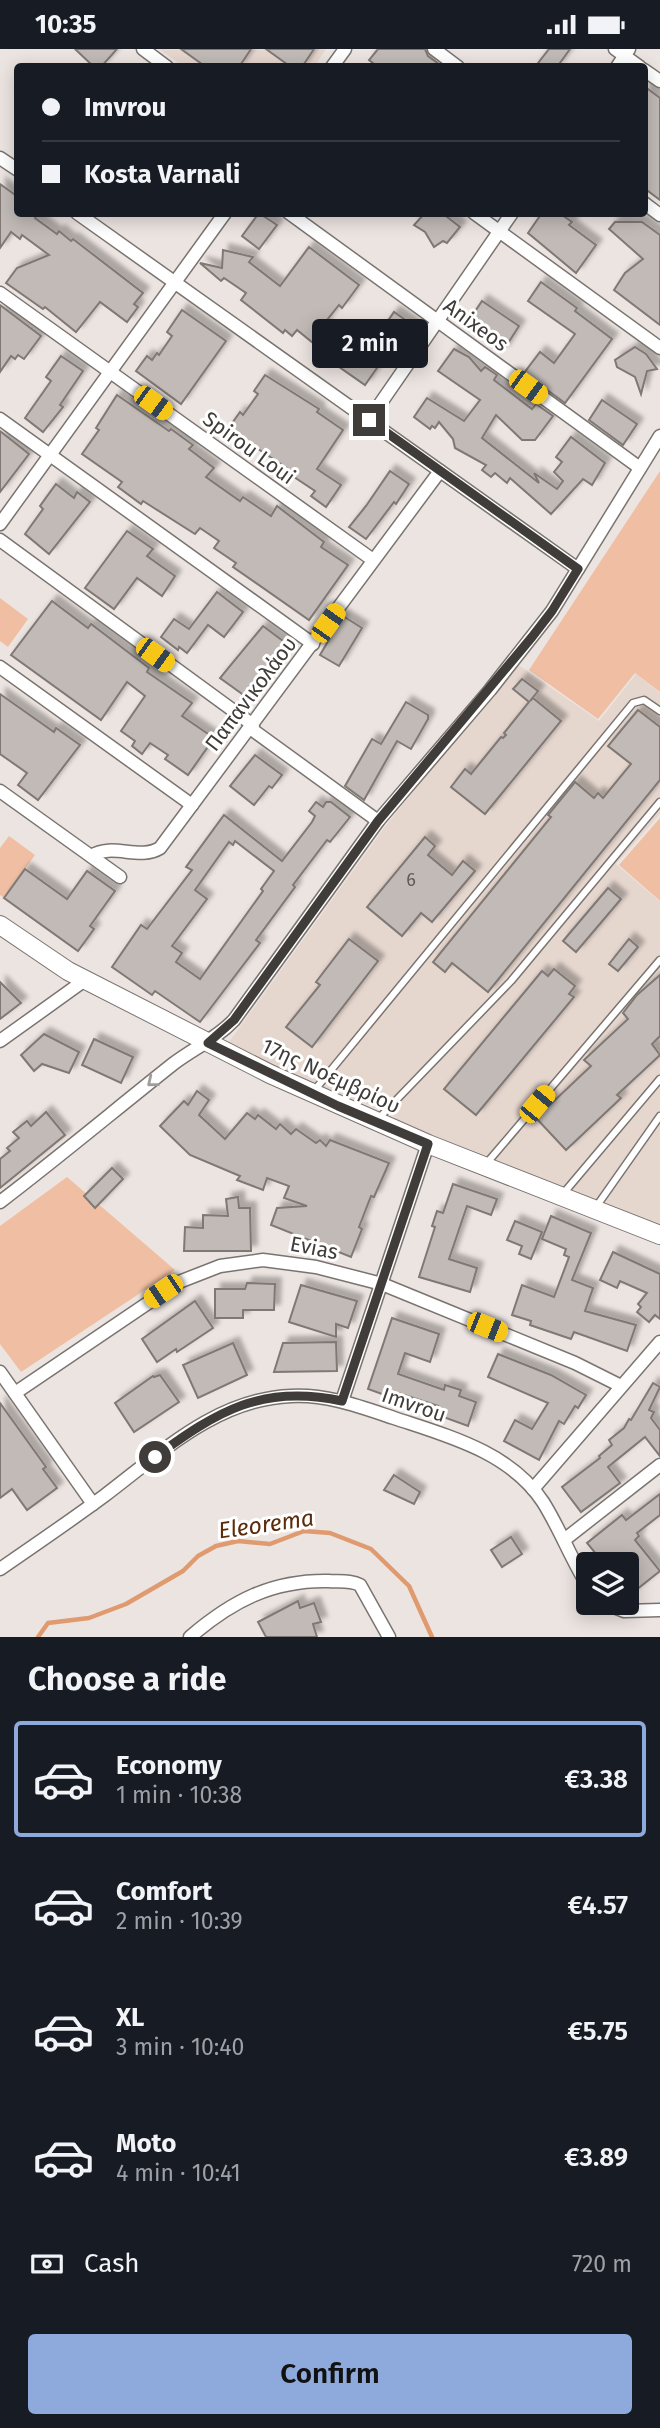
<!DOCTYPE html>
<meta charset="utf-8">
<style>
:root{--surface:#171b24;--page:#20242c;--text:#f1f3f6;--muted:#9ea1a6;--line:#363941;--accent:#8ea9db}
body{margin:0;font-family:"Fira Sans",sans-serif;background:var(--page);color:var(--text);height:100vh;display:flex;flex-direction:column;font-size:26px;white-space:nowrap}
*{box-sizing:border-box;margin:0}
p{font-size:23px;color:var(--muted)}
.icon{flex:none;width:38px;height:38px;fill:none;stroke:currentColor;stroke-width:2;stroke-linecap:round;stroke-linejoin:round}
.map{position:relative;height:1588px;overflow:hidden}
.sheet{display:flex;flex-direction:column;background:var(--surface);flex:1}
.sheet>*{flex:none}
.hud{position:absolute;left:14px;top:14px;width:634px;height:154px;border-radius:7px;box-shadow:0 4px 18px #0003;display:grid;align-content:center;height:154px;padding:0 28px;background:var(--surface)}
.buttons{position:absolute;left:576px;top:1503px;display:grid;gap:14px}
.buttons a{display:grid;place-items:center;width:63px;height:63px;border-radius:7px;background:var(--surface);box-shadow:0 4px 18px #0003;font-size:35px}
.end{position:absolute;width:32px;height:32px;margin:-16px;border:9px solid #3f3c3a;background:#fff;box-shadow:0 0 0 4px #fff}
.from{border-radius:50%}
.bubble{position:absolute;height:49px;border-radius:7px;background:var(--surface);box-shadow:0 4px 18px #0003;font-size:23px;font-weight:600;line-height:49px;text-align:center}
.car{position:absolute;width:21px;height:42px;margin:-21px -10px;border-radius:9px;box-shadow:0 0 5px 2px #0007;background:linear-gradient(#f5c518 24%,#345 0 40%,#f5c518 0 76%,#345 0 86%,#f5c518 0)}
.hud b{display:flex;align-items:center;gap:24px;height:66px;font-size:26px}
.hud b+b{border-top:2px solid var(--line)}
.hud i{width:18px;height:18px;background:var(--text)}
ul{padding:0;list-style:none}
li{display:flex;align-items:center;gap:21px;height:116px;margin:0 14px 10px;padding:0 14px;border:4px solid transparent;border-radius:7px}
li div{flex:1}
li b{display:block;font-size:26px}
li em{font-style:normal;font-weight:600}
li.active{border-color:var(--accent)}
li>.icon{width:63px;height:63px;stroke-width:1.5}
h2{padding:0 28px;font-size:32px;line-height:84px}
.pay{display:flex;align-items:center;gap:18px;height:77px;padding:0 28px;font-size:26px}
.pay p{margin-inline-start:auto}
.cta{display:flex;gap:14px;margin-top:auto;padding:14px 28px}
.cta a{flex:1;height:80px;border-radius:7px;background:var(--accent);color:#111;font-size:28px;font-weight:600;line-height:80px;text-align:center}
.status{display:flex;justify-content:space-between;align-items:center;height:49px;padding:0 35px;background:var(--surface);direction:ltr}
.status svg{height:19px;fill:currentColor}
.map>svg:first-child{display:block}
</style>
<div class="status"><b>10:35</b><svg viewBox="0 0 49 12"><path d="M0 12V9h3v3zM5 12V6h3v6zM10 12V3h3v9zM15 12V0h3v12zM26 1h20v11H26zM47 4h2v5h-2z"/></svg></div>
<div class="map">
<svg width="660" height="1588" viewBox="0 0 660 1588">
<defs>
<filter id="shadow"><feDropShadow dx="6" dy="-6" stdDeviation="2" flood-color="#0004"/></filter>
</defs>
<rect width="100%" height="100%" fill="#ece4e0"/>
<g fill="#e5d6ce">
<path d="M159,0H326L314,18L183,17Z"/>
<path d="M517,615L599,672L636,625L660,644V765L616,815L660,853V1182L398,1077L394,1067L226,997L387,775Z"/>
</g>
<g fill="#f0bfa3">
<path d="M660,422V643L635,624L598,670L529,621Z"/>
<path d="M0,549L28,570L8,598L0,592Z"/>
<path d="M660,769V852L619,816Z"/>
<path d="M9,787L35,806L4,849L0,846V799Z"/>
<path d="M67,1128L175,1221L21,1323L0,1295V1177Z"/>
</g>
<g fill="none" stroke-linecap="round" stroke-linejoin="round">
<path stroke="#e09a6f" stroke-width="4.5" d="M38,1588L48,1574L89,1569L126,1555L183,1522L198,1507L216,1497L238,1492L270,1495L304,1482L330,1484L371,1500L409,1537L432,1588"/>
</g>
<g fill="#c1bab6" stroke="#7f7874" stroke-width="2" fill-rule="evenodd" filter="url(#shadow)">
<path d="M75,0H117L101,18H94Z"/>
<path d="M181,0H251L239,18H206Z"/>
<path d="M266,0H314L302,18H291Z"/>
<path d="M378,0H425L428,7L443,18H378L369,11Z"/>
<path d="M549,0H570L557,18H535Z"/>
<path d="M644,37L660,49V151L644,139Z"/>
<path d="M0,135L18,148V164H39L35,169L57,185L59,182L71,192L73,190L143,244L134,255L138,258L127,273L100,253L76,283L45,258L43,260L6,234L17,219L49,206L22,186L20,190L11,183L0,199Z"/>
<path d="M259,164L277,176L259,200L242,187Z"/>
<path d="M425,164H442L460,178L447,194L443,192L434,198L425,183L414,176Z"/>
<path d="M542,164H559L572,173L569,176L596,196L576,224L528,184Z"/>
<path d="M615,173H642L660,186V276L614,241L625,224L643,210L609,180Z"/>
<path d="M309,198L359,236L342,259L339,256L323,276L362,303L373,287L376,289L394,263L414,277L403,292L398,289L365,336L322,306L324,303L297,281L292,287L285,281L283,284L241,251L246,244L224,229L221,232L200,214L222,219L223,201L253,208L249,213L280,237Z"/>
<path d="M541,233L577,259L575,262L612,290L565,354L524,324L540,303L554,314L575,285L528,252Z"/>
<path d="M482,252L519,277L503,302L466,276Z"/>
<path d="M0,256L41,287L24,310L18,306L15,310L11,307L0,323Z"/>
<path d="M182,261L226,292L181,355L136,322L147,307L152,311L157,304L159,306L172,287L167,283Z"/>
<path d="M635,298L646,305L657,320L647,322L641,345L635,328L617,318L615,311Z"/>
<path d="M454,300L469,308L481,322L485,318L497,326L494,331L532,360L536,355L553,367L535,391H522L496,366L482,389L539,434L534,424L557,440L563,432L554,423L562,413L556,408L571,388L605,414L592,436L583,430L551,465L510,429L507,434L495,424L491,428L482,421L486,416L455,399L453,390L439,373L435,379L432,377L430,380L414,368L427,349L464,372L480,351L438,322Z"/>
<path d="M61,307L83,322L60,356L63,358L43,383L25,369L51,332L46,328Z"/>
<path d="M265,326L319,360L317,363L343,381L317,420L341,436L326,458L311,447L315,442L285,422L287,419L249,394L244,401L223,387L240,363L243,366L258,345L254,342Z"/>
<path d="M117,346L169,382L171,380L193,396L189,400L214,419L206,428L240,452L243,448L271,467L277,457L324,493L321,498L348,516L309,571L233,518L236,514L214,499L219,492L200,479L195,485L143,452L141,455L118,438L122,433L82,405L99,381L96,379Z"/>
<path d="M602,351L637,375L623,396L589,371Z"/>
<path d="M0,382L29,405L0,443Z"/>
<path d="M390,422L409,435L396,455L394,453L366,490L349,478L366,457Z"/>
<path d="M56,435L74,449L77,443L90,453L49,505L25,485L43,460L40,457Z"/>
<path d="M127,482L153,500L147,507L175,527L162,547L137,529L114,560L85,539Z"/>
<path d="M217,543L243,563L224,588L208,576L187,604L179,598L178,601L161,588L174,570L189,580Z"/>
<path d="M52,552L88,579L91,575L149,619L147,623L192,654L182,667L214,689L188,726L165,710L168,706L150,694L142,705L132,697L135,692L121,682L145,647L127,633L101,671L11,606Z"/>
<path d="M343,567L362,579L339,617L320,606Z"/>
<path d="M263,577L291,598L249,650L220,629Z"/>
<path d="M522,630L538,642L530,652L533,649L561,672L485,765L451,738L465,720L471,725L501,688L503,689L506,686L504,684L529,653L513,640Z"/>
<path d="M0,645L54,683L56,679L80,696L38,751L18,736L27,724L0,705Z"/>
<path d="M406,653L428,666V670L411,700L397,692L364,751L345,737L372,690L381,695Z"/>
<path d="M638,661L660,678V731L488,943L452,914L445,923L433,913L551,768L548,766L575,733L594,749L598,744L603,749L631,715L608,697Z"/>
<path d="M255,706L282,726L272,739L269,737L254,756L230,737Z"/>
<path d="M316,753L323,758L326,753H331L350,768L330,793L327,791L293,836L295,838L256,891L260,894L200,973L155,942L152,946L112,918L141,876L147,880L192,821L186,818L224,766L282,812L312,773L315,767L309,762ZM235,792L274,822L261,840L263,842L200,930L176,913L182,904L172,897L207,850L195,841L229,793L233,796Z"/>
<path d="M425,788L435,797L428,806L452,826L463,812L475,822L432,873L421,864L402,887L367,858Z"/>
<path d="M25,820L67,850L87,822L115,842L90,877L94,880L78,902L4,849Z"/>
<path d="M608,839L621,850L576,903L563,892Z"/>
<path d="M349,890L378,912L312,998L286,978L320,936L316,933Z"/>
<path d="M629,890L638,898L618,922L609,915Z"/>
<path d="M554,920L575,937L569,945L574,948L476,1066L444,1040L542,922L548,927Z"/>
<path d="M660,926V987L652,995L660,1006L617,1046L621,1049L566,1101L536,1069L591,1017L584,1011L628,970L623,964L637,946Z"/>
<path d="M0,933L21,954L0,970Z"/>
<path d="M44,985L79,1003L69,1024L42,1015L34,1022L21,1006Z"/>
<path d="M94,990L133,1008L121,1034L82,1016Z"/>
<path d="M197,1042L209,1051L199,1066L225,1090L247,1064L255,1070L258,1066L276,1080L280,1075L291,1085L296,1080L316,1094L320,1091L326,1097L330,1091L389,1114L374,1148L371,1147L359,1178L362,1180L351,1208L271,1176L277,1159L307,1157L284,1149L289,1137L267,1129L263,1141L237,1131L240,1127L190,1106L160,1077L184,1052L188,1056Z"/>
<path d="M46,1063L65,1086L0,1139V1110L10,1102L7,1099L19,1089L13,1083L27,1072L31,1077Z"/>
<path d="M112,1119L123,1130L95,1159L84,1147Z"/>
<path d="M453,1135L497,1150L491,1166L467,1157L449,1210L477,1219L470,1243L419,1228L435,1178L432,1177L437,1162L443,1164Z"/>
<path d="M238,1148L239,1159H250L251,1202H184L185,1178L203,1179V1166L228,1167L226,1150Z"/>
<path d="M551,1167L591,1184L572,1231L593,1239L585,1262L636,1276L627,1302L574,1283L571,1290L530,1276L531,1272L512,1266L522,1236L554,1248L569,1208L564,1206L566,1200L542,1190Z"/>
<path d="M515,1172L542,1183L531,1210L519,1205L522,1197L507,1191Z"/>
<path d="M613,1203L660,1225V1270L655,1266L649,1273L637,1263L641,1258L638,1255L647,1244L620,1232L617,1239L600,1231Z"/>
<path d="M247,1234L275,1235L274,1261H243V1269H215V1240H245Z"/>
<path d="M301,1236L357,1252L348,1279L336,1275V1288L289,1273Z"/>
<path d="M195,1252L213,1279L177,1303L176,1300L157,1313L142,1290Z"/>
<path d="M392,1269L439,1285L430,1313L405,1304L398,1325L444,1341L445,1336L461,1341L459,1347L476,1353L468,1377L435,1365L438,1357L392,1342L390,1348L368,1340Z"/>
<path d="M336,1293L337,1322L274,1323L283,1294Z"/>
<path d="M233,1294L247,1326L198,1349L183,1316Z"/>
<path d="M498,1305L551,1326L586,1346L578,1359L575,1357L564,1375L559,1372L539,1411L504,1392L515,1371L532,1380L548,1354L488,1328Z"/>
<path d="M160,1326L179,1353L134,1383L115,1354L153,1327L154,1328Z"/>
<path d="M653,1334L660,1338L649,1361L654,1363L651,1369L660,1381V1407L645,1388L608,1418L620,1434L581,1463L562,1438L600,1409L599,1407L612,1396L609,1391L624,1379L629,1370L631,1371Z"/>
<path d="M0,1354L46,1418L43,1420L57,1439L27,1461L12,1440L0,1449Z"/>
<path d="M394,1426L420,1443L414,1455L384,1441Z"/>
<path d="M660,1445V1466L637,1484L639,1487L635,1491L660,1522L626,1549V1516H605L587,1494L622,1466L626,1471Z"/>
<path d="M511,1488L522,1505L502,1518L491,1501Z"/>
<path d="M298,1552L300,1559L314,1554L321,1573L313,1575L317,1588H266L258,1573Z"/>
</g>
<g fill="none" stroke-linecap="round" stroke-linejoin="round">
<defs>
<g id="lane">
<path d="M313,1043L633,654L644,651L660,662"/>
<path d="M378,1070L511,932L660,753"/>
<path d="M486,1115L660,911"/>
<path d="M562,1146L660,1030"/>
<path d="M596,1158L660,1067"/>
</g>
<g id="street">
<path d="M143,0L167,18"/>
<path d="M434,0L458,18"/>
<path d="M615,0L640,18"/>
<path d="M332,18L345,0"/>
<path d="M617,18L629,0"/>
<path d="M644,21L660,32"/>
<path d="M0,109L18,121"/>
<path d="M644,154L660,166"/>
<path d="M77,164L578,520"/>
<path d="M289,164L640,419"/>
<path d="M474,164L660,299"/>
<path d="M0,244L373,511"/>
<path d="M0,370L313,595"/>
<path d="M369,371L512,164"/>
<path d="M0,475L225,164"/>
<path d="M0,491L253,676"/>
<path d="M0,618L192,756"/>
<path d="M250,679L378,772"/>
<path d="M0,742L120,828"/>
<path d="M91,807C113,793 139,812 160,799L440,422"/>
<path d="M0,992L85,931"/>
<path d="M0,1153C59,1108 115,1061 173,1015C194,999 216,990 234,971L378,772L490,641L552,562L660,387"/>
<path d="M0,1323L93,1455"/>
<path d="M15,1344L179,1233L220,1217L263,1211L316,1218L382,1235L575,1314L621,1337"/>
<path d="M342,1352L428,1095"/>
<path d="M533,1440L660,1293"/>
<path d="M564,1491L660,1416"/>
<path d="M0,1520C35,1496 70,1472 104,1447C161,1404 216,1350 291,1347C327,1345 361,1358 394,1369C448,1387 510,1403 543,1453C560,1480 571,1510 588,1537"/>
<path d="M604,1554L624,1562L660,1561"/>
<path d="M190,1588C232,1552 272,1531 328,1532C339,1533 351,1531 360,1536L389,1588"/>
</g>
<path id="secondary" d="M0,876L68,922L270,1025L428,1095L660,1186"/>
</defs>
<use href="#lane" stroke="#7a7470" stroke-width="9"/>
<use href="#street" stroke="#7a7470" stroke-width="15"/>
<use href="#secondary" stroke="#7a7470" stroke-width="20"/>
<use href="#lane" stroke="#fff" stroke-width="6"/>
<use href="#street" stroke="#fff" stroke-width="12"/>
<use href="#secondary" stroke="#fff" stroke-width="18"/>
</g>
<defs><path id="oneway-chevron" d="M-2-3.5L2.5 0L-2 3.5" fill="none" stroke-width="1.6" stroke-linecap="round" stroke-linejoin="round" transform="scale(1.75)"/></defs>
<use stroke="#9f9e9c" href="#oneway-chevron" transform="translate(152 1033) rotate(141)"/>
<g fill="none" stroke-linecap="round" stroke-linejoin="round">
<path stroke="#3f3c3a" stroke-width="9" d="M155,1408C218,1362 261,1335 342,1352L428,1095L338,1057L208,994L234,971L378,772L532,588L552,562L578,520L369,371"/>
</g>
<g text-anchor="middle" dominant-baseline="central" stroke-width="6" stroke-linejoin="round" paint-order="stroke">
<g font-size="18" fill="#605c59">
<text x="411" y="831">6</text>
</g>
<g font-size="21" fill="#3f3c3a" stroke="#fff">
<text transform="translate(476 276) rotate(36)">Anixeos</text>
<text transform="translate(249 399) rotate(36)">Spirou Loui</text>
<text transform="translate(251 645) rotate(-53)">Παπανικολάου</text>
<text transform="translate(331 1027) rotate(25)">17ης Νοεμβρίου</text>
<text transform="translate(314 1199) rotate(11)">Evias</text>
<text transform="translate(414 1356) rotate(19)">Imvrou</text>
</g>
<g font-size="23" font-style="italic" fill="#5a2c0b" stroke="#fff">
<text transform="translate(266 1475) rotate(-8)">Eleorema</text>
</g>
</g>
</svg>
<div class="buttons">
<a><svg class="icon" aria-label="layers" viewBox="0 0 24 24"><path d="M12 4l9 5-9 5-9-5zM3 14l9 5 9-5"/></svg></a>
</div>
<i class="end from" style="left:155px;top:1408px"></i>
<i class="end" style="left:369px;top:371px"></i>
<div class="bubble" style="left:312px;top:270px;width:116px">2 min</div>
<i class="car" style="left:528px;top:338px;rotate:126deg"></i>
<i class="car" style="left:153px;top:354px;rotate:126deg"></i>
<i class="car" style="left:328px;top:574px;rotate:35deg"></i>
<i class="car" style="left:155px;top:606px;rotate:126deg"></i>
<i class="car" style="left:537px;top:1055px;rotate:40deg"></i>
<i class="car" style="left:163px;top:1242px;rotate:236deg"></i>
<i class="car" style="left:487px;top:1278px;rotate:112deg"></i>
<div class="hud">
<b><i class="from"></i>Imvrou</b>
<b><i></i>Kosta Varnali</b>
</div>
</div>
<section class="sheet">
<h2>Choose a ride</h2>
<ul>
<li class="active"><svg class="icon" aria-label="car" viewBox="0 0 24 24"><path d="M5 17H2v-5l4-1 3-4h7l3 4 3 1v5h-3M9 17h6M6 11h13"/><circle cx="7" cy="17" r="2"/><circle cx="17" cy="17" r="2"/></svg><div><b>Economy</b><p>1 min · 10:38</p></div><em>€3.38</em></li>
<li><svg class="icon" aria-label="car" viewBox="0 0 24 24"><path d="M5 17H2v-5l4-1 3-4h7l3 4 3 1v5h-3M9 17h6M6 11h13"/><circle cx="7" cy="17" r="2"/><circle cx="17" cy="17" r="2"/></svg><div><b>Comfort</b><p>2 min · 10:39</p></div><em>€4.57</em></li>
<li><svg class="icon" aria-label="car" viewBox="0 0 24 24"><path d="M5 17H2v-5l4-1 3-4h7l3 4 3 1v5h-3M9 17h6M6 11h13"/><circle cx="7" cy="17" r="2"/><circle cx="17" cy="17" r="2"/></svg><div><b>XL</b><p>3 min · 10:40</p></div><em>€5.75</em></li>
<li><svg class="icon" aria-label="car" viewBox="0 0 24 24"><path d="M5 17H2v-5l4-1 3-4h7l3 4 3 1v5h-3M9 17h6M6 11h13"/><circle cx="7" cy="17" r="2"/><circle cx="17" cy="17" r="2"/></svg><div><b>Moto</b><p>4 min · 10:41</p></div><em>€3.89</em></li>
</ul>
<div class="pay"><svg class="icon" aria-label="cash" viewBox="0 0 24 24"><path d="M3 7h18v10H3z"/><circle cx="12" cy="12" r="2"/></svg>Cash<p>720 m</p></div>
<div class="cta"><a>Confirm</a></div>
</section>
